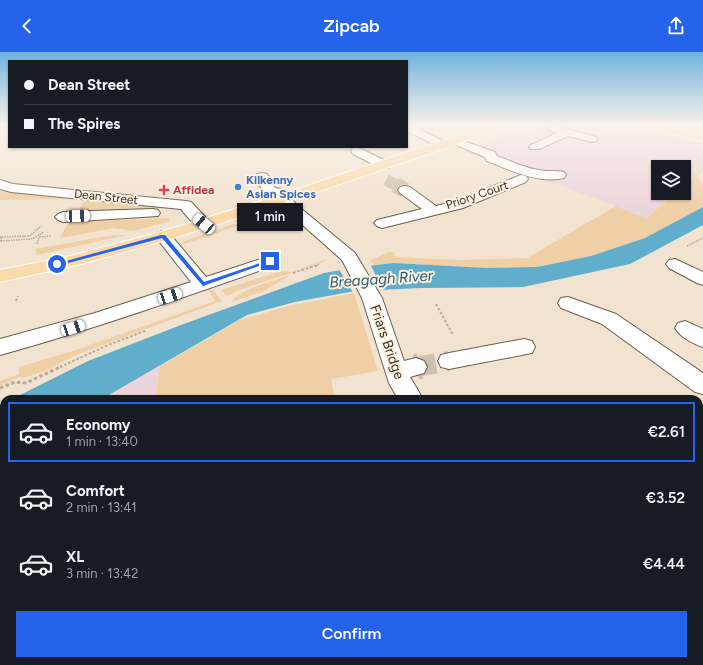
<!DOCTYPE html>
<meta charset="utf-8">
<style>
:root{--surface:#171b24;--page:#242831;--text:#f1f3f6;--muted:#9ea1a6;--line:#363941;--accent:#2563eb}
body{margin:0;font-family:Figtree,sans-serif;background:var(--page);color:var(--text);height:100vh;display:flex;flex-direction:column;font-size:15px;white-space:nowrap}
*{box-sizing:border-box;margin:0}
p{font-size:13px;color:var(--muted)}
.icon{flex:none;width:22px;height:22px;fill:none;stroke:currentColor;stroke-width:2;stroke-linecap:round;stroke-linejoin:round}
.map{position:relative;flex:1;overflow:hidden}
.details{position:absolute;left:0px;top:343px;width:703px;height:270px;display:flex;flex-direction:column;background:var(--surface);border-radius:12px 12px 0 0;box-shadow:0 1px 3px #0004}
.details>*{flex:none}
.guide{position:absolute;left:8px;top:8px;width:400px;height:88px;border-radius:0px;box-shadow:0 1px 3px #0004;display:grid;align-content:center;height:88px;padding:0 16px;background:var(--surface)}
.fabs{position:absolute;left:651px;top:108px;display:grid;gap:8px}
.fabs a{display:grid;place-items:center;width:40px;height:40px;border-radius:0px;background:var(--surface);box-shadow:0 1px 3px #0004;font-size:20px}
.end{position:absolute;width:18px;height:18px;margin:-9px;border:5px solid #2563eb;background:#fff;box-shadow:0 0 0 2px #fff}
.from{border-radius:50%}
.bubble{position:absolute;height:28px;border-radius:0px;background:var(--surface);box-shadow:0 1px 3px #0004;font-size:13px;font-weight:600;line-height:28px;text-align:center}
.car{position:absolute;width:12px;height:24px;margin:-12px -6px;border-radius:5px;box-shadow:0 0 3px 1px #0007;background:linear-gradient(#fff 24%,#345 0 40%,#fff 0 76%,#345 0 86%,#fff 0)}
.guide b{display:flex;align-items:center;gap:14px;height:38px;font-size:15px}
.guide b+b{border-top:1px solid var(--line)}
.guide i{width:10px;height:10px;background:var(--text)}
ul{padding:7px 0 0;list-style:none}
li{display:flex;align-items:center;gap:12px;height:60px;margin:0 8px 6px;padding:0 8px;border:2px solid transparent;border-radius:0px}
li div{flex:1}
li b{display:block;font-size:15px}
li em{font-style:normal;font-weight:600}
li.active{border-color:var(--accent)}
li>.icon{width:36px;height:36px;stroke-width:1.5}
.primary-button{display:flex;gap:8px;margin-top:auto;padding:8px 16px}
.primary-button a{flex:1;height:46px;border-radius:0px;background:var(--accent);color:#fff;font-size:16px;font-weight:600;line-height:46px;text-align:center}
header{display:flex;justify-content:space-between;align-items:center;height:52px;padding:0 16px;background:var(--accent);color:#fff;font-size:18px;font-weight:600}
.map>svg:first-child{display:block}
</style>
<header><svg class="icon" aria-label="back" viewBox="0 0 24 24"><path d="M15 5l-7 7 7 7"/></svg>Zipcab<svg class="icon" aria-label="share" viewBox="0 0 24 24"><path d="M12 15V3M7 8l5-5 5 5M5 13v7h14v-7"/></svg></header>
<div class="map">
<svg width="703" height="613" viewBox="0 0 703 613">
<rect width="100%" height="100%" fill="#f2e3d0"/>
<g fill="#edd4dc">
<path d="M532,72H620L703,92V115L684,133V115H658V141H675L646,167L616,154L553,131H548L465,100Z"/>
<path d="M658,72H703V82L688,79Z"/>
<path d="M160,314L155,347H102Z"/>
<path d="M4,400V573L0,575V401Z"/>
</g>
<g fill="#efcfa5">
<path d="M703,115V118L697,125L703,132V155L645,186L591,204L537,215L488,216L393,211L374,213L370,208L389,200H394L395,205L460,208L527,206L616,154L646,167L675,141H684V133Z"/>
<path d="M0,139L67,147L0,148Z"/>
<path d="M85,148L173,156L77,160Z"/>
<path d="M170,166V169L134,179L114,176L60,186L69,170Z"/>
<path d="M234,172L237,174L184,192L182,190Z"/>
<path d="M113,183H126L37,203L35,197Z"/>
<path d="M329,206L321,211L242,237L227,244L221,238L282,219L292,220Z"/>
<path d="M291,223L264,239L231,250C241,236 274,229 291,223Z"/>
<path d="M208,237H212L222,249L78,302L45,319L23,326L19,325L0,334V329L19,322V315L76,298L215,249Z"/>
<path d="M354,241L378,319L331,327L335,347H155L160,314L240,268L288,254Z"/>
<path d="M109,609H208L193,613H108Z"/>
<path d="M409,609H556L558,613H410Z"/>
</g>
<g fill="#60aecc">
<path d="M703,155V173L630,212L523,235L421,236L355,239L295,250L247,263L102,347H12L88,309L181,273L324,221L352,216L393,211L488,216L537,215L591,204L645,186Z"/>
<path d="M4,351V400L0,401V353Z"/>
</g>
<path fill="#f2e3d0" d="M370,212L385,241L354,242L338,216Z"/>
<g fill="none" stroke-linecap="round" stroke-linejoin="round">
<g stroke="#cdc0af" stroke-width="12" stroke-dasharray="12 6" stroke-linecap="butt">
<path d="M543,72L553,76"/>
<path d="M386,128L398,134"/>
</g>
<path stroke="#cdc0af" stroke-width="16" stroke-dasharray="16 8" stroke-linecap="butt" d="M396,133L405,138"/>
<path stroke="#cdc0af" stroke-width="20" stroke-dasharray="20 10" stroke-linecap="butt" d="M416,315L449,309"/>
<path stroke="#cdc0af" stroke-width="26" stroke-dasharray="26 12" stroke-linecap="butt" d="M416,315L420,314"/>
<defs>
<g id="minor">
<path d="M407,72L411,73L447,91L449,93L447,95H439L407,79Z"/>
<path d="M553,73L596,85L598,87L596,89L592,90L568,84L539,97H531L529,95L531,93L557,81L549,78L548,76Z"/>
<path d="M455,86L495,100L497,104C511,109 524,116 539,118C547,120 556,118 564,120L566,123L564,126C538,132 510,118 487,109L485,105L451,91L449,89L451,87Z"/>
<path d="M357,95L388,110L390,113L388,116H380L353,102L351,99L353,96Z"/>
<path d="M262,121L267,122L275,136L282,137L298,154L355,201L382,246L404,309L416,306L424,309L427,315L424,321L410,325L423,347H398L389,331L362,246L342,208L288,160L273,144L265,143L255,125L257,122Z"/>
<path d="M521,123L526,124L528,127L526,130L463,156L382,176L377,174L374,171L377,168L422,157L400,141L398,138L400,135L405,134L410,135L436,154L453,150Z"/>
<path d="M0,128L13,132L186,149L191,150L212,172L209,175C197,178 188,166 181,157L11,140L0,137Z"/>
<path d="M153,157L158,158L160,161L158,164L63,170L58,168L55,165L58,162L63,160Z"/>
<path d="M163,179L169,181L206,225L270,204L276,205L279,209L276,213C185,245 94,277 0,303V287L95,261L191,230L155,184L157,181Z"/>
<path d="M675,207L703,220V233L697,231L669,216L666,212L669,208Z"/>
<path d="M568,245L616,262L703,321V342L695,340L602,272L561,256L558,251L561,246Z"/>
<path d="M685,269L703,277V295C693,292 680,285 675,276L678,271Z"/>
<path d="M524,287L532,289L535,295L532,301L449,317L441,315L438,309L441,303L449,301Z"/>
<path d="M4,446V476L0,478V448Z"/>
<path d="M703,464V497L699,498V465Z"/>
<path d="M622,609H658L657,613H621Z"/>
</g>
<g id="major">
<path d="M492,72H508L486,82C351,128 215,177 77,213C52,219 26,224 0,230V218L70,204L157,181L277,144Z"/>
<path d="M638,72H658L703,83V89L639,74Z"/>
</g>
</defs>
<use href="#minor" stroke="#6b5e4d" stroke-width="2"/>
<use href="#major" stroke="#fff" stroke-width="2"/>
<g stroke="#b6aa9b" stroke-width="1.5" stroke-dasharray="1.5 1" stroke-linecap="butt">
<path d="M0,185H2L0,189L32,187L44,180"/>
<path d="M2,185L30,184L41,174"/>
<path d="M37,192L39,185L51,184"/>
<path d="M687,194L703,186"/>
<path d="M315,214L320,212"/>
</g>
<g stroke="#b6aa9b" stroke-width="2" stroke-dasharray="2.5 2" stroke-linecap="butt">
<path d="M293,221L318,213"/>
<path d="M16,249L18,244"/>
<path d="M436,252L453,283"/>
<path d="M60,315L108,293L145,279"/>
</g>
<path stroke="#b6aa9b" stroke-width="3" stroke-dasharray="3.5 2.5" stroke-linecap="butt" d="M0,336L15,330L26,331L62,314"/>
<path stroke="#b6aa9b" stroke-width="3.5" stroke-dasharray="4.5 3" stroke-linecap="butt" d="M571,609L572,613"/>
<use href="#minor" fill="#fff" fill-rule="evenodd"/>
<use href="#major" fill="#fbdaa9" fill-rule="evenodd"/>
</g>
<linearGradient id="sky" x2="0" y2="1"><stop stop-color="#71b2dd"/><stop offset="0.46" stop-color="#f9f2ea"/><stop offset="1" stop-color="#f9f2ea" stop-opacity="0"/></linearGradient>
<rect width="703" height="158" fill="url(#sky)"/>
<path fill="#2563eb" d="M161,183H165L204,230L269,208L273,209L203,234L162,186L57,214L55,212Z"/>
<circle fill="#3f7fe0" stroke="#fdf1e1" stroke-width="1.5" cx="238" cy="135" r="4"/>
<path fill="#e0444e" stroke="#fdf1e1" stroke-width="1.5" d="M162 132h4v4h4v4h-4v4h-4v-4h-4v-4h4z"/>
<g text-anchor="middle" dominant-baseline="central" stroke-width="4" stroke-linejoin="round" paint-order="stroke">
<g font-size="12" font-weight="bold" fill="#366cbe" stroke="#fdf1e1" text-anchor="start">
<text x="246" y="128">Kilkenny<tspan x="246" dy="14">Asian Spices</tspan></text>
</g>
<g font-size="12" font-weight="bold" fill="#be3a42" stroke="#fdf1e1" text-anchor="start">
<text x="173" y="138">Affidea</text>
</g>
<g font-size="12" fill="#38322b" stroke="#fdf1e1">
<text transform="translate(477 143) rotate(-19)">Priory Court</text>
<text transform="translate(106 145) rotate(6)">Dean Street</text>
</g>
<g font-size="14" fill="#38322b" stroke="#fdf1e1">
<text transform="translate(387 290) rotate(71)">Friars Bridge</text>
</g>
<g font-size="15" font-style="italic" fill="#205d73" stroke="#fdf1e1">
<text transform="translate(381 227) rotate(-4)">Breagagh River</text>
</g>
</g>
</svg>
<div class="fabs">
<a><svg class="icon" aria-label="layers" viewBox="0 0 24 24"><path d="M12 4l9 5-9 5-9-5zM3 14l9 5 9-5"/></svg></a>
</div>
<i class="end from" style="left:57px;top:212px"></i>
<i class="end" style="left:270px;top:209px"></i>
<div class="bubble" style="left:237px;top:151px;width:66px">1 min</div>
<i class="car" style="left:78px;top:164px;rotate:88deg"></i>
<i class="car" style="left:204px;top:172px;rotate:310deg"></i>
<i class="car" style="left:170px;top:244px;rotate:72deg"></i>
<i class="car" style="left:73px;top:276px;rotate:72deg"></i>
<div class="guide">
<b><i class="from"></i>Dean Street</b>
<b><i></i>The Spires</b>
</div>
<section class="details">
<ul>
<li class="active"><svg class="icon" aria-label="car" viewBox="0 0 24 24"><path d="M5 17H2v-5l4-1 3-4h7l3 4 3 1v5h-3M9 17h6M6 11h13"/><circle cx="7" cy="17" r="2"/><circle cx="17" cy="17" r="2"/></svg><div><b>Economy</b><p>1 min · 13:40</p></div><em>€2.61</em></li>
<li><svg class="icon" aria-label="car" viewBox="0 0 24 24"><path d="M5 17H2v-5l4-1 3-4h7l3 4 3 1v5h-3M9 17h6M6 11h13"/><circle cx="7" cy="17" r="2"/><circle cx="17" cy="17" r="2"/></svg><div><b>Comfort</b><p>2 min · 13:41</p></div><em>€3.52</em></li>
<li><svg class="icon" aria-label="car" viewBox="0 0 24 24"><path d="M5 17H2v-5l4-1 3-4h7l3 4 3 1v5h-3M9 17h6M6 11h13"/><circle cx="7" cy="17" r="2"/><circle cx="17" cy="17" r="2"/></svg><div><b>XL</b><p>3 min · 13:42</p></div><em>€4.44</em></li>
</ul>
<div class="primary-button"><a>Confirm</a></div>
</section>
</div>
